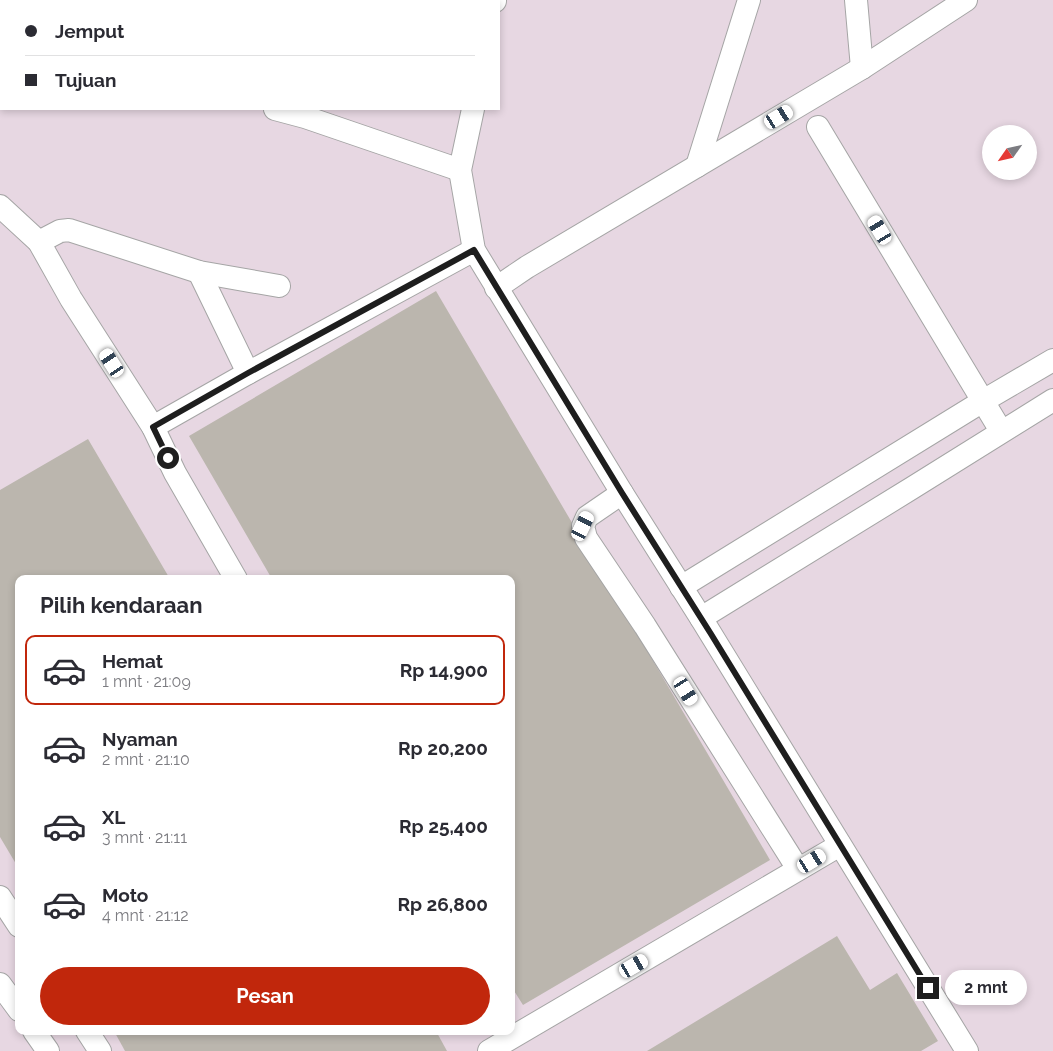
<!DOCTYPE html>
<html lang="id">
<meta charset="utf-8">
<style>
:root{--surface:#fff;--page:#f2f2f3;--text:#2b2b33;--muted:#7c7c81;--line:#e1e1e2;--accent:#c1270c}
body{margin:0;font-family:Raleway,sans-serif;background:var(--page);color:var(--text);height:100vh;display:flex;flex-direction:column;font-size:19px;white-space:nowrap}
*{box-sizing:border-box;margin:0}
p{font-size:16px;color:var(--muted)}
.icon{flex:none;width:28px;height:28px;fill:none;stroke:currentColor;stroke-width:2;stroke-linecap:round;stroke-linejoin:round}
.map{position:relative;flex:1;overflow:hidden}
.drawer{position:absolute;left:15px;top:575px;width:500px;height:460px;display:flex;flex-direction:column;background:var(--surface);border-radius:10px;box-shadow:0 2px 8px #0003}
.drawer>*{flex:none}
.hud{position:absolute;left:0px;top:0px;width:500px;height:110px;box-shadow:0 2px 8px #0003;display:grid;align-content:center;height:110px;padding:0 25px;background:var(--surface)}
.needle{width:32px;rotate:236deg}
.buttons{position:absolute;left:982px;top:125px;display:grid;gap:10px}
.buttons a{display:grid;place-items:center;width:55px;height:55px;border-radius:50%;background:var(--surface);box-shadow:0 2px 8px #0003;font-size:25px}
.end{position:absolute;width:22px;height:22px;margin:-11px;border:6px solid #1e1e1e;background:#fff;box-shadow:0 0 0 2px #fff}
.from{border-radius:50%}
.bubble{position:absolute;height:35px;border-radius:18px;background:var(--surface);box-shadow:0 2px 8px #0003;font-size:16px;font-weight:700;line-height:35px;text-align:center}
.car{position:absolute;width:15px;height:30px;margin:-15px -8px;border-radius:6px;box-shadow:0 0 4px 1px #0007;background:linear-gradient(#fff 24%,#345 0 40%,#fff 0 76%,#345 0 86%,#fff 0)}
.hud b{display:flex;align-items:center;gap:18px;height:48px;font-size:19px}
.hud b+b{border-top:1px solid var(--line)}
.hud i{width:12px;height:12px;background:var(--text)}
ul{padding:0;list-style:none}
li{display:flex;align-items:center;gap:15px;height:70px;margin:0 10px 8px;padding:0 15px;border:2px solid transparent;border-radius:10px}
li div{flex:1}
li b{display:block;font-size:19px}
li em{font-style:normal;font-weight:700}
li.on{border-color:var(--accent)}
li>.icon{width:45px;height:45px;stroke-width:1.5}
h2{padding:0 25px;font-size:22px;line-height:60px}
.primary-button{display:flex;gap:10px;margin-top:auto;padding:10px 25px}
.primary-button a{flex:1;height:58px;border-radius:30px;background:var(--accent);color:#fff;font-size:20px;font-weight:700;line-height:58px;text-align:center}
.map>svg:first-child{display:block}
</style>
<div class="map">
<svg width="1053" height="1051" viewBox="0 0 1053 1051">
<rect width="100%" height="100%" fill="#efede5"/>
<path fill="#e7d7e2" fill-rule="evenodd" d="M0,0H1053V1051H0ZM1,1H499V109H1ZM991,134H1029V171H991ZM19,579H511V1031H19Z"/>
<g fill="#bbb6ae">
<path d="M436,291L770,860L523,1005L511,986V579H272L189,436Z"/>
<path d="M88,439L170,579H19V869L0,837V490Z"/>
<path d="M837,936L870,990L897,973L938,1041L921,1051H647Z"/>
<path d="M114,1031H436L447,1051H125Z"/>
</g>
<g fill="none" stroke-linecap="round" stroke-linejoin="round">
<defs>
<g id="minor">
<path d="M856,0L862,68"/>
<path d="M495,1V0"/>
<path d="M0,48L1,47"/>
<path d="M275,109L305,117L460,170"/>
<path d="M473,109L460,170L474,250L622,493L701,618L967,1051"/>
<path d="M818,127L1001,431"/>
<path d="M697,166L749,0"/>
<path d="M0,206L39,242L71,299L153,427L175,473L236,579"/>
<path d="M39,242L60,231L69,230L199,272L279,286"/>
<path d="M199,272L248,373"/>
<path d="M496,288L527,267L862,68L966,0"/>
<path d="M153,427L248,373L474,250"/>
<path d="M622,493L587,517L583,526L586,538L645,626L798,869"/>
<path d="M681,587L983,401L1053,360"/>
<path d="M701,618L912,488L1053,400"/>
<path d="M0,897L19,926"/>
<path d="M0,984L19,1010"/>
<path d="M34,1031L48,1051"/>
<path d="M87,1031L100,1051"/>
<path d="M489,1051L840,845"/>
</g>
</defs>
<use href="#minor" stroke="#a5a5a5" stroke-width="24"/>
<use href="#minor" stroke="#fff" stroke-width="22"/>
</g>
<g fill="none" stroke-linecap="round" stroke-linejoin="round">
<path stroke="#1e1e1e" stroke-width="6" d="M168,458L153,427L248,373L474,250L622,493L711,634L928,988"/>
</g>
</svg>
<div class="buttons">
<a><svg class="needle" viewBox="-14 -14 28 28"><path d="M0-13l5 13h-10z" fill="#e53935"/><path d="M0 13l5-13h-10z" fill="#7c7c81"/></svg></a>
</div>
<i class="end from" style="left:168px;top:458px"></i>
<i class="end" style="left:928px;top:988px"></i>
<div class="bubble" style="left:945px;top:970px;width:82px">2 mnt</div>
<i class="car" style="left:779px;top:117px;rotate:59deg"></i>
<i class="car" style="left:880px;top:230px;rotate:329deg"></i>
<i class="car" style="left:112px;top:363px;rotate:327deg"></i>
<i class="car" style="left:583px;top:526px;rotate:26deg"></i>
<i class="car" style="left:686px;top:691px;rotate:148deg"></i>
<i class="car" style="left:812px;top:861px;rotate:59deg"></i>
<i class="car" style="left:634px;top:966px;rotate:60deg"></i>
<div class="hud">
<b><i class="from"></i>Jemput</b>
<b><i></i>Tujuan</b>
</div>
<section class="drawer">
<h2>Pilih kendaraan</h2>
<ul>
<li class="on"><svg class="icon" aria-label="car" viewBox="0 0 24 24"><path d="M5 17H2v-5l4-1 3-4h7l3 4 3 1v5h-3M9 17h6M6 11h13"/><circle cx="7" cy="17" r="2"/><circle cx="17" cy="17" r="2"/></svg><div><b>Hemat</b><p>1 mnt · 21:09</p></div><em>Rp 14,900</em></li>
<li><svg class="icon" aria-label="car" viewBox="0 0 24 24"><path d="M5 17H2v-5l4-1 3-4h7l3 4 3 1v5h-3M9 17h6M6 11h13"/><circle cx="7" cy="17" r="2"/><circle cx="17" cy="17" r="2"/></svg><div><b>Nyaman</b><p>2 mnt · 21:10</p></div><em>Rp 20,200</em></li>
<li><svg class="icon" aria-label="car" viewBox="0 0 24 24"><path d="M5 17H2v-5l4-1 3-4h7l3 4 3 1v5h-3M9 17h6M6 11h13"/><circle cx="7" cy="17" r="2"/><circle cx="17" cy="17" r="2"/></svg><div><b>XL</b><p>3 mnt · 21:11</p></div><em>Rp 25,400</em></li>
<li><svg class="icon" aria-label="car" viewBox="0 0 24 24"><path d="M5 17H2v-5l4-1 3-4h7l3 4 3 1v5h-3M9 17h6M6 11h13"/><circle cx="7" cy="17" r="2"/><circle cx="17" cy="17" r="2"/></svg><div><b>Moto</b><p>4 mnt · 21:12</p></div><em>Rp 26,800</em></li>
</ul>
<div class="primary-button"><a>Pesan</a></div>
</section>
</div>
